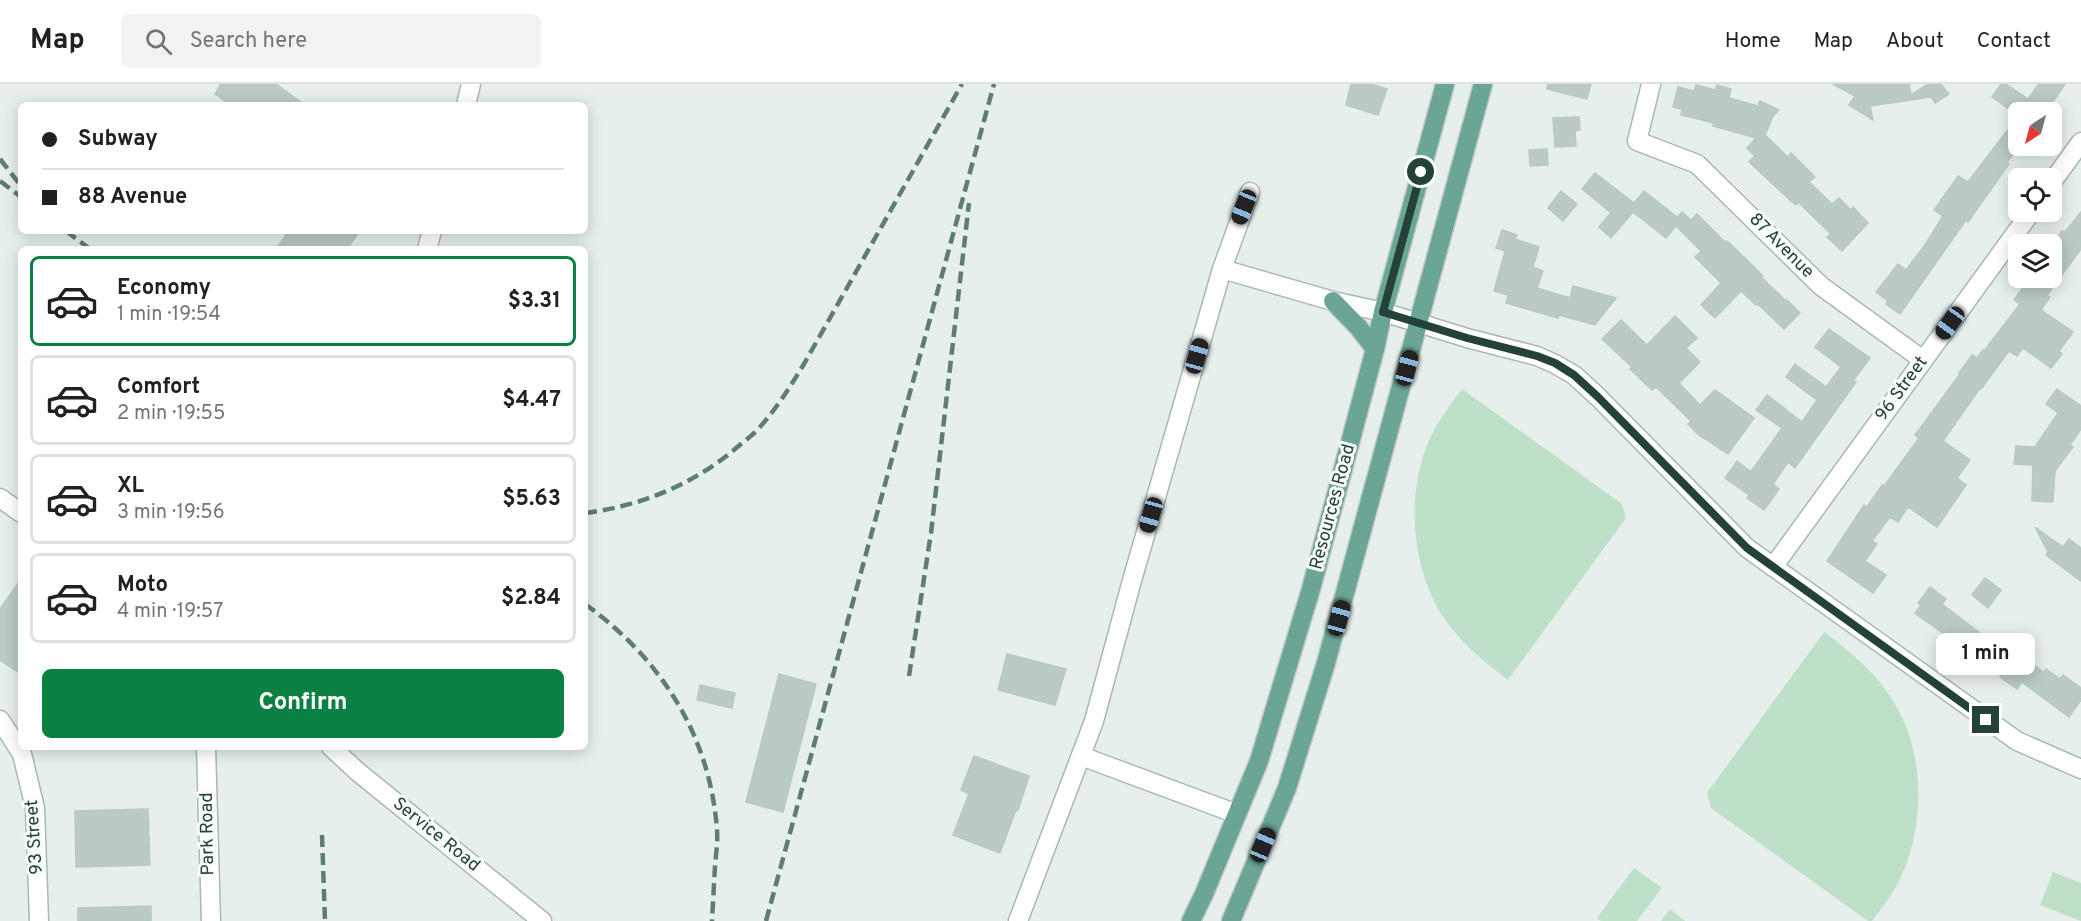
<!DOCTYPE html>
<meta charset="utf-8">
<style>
:root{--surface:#fff;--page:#f2f2f2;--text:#202124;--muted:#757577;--line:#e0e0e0;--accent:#0b8043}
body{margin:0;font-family:Overpass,sans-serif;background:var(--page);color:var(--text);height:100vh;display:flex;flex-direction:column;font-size:22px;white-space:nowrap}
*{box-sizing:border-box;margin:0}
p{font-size:20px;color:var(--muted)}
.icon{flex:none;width:33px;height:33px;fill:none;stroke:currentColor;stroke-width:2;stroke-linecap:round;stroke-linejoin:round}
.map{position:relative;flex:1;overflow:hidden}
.drawer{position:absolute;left:18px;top:162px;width:570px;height:504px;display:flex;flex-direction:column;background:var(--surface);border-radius:9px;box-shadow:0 3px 15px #0003}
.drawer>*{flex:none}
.hud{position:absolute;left:18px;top:18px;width:570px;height:132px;border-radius:9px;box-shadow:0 3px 15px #0003;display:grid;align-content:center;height:132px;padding:0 24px;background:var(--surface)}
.needle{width:39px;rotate:216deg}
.fabs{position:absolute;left:2008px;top:18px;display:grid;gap:12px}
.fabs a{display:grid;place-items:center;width:54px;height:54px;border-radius:9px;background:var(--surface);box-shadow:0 3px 15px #0003;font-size:30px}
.end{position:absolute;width:27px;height:27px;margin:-14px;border:8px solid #24423a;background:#fff;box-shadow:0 0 0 3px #fff}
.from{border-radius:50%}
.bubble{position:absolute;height:42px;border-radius:9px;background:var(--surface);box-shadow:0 3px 15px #0003;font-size:20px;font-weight:700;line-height:42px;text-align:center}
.car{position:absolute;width:18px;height:36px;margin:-18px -9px;border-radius:8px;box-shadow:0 0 4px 2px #0007;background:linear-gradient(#222 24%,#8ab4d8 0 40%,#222 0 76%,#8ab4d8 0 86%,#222 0)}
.hud b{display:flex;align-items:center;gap:21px;height:57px;font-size:22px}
.hud b+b{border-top:2px solid var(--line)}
.hud i{width:15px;height:15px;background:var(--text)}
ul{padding:10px 0 0;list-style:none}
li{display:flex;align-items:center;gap:18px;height:90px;margin:0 12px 9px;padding:0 12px;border:3px solid var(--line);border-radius:9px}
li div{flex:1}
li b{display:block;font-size:22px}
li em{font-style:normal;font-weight:700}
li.current{border-color:var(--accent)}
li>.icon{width:54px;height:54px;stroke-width:1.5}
.cta{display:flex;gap:12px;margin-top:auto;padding:12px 24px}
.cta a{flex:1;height:69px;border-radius:9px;background:var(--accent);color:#fff;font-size:24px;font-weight:700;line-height:69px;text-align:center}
header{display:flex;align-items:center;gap:36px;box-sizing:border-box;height:84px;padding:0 30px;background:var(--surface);border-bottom:2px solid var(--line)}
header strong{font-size:28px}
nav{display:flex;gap:33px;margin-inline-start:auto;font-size:21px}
.search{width:420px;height:54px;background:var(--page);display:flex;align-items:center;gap:15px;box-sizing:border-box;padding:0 21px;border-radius:9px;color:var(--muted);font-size:22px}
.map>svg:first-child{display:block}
</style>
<header>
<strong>Map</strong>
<div class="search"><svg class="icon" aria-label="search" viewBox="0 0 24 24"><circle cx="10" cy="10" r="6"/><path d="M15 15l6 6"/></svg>Search here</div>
<nav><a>Home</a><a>Map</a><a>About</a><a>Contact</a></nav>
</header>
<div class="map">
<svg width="2081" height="837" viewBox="0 0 2081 837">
<rect width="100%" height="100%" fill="#e6efeb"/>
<g fill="#bfe0c8">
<path d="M1462,305L1622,420L1626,434L1508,596C1483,577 1457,556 1440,528C1408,473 1405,394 1438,339C1445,327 1454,316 1462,305Z"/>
<path d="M1824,548C1850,567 1875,588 1892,615C1927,670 1926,747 1896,803C1889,815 1880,826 1872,837H1868L1711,724L1707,709Z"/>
<path d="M1634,784L1662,804L1637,837H1601L1597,834Z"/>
<path d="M2053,788L2081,799V837L2040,821Z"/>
<path d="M1670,825L1685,837H1661Z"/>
</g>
<g fill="#bbcac4" stroke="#b8c9c2" stroke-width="1.5">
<path d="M221,0H276L305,21H231L215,10Z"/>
<path d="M1351,0H1371L1387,5L1378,31L1346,21Z"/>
<path d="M1548,0H1591L1587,15L1547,5Z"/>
<path d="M1833,0H1909L1911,11L1928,0H1941L1949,10L1935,19L1931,13L1870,22L1873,36L1849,21L1855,12Z"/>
<path d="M2001,0H2006L2028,15L2039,0H2065L2046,28H2013L1992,13Z"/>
<path d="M1696,1L1715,6L1717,1L1731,5L1729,14L1758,22L1760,17L1779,26L1773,32L1765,51L1788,73L1791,69L1815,93L1809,98L1832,120L1839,114L1851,126L1853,123L1868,139L1842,167L1827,153L1831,150L1798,118L1796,121L1791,117L1749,78L1755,72L1747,64L1756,54L1713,42L1714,39L1681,31L1682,25L1673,23L1678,3L1694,7Z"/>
<path d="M2019,31V63L2007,78L2009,80L1968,138L1966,136L1900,230L1886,220L1888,217L1876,208L1898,180L1906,186L1927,158L1943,132L1934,126L1958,92L1968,98Z"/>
<path d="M1579,33L1580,46L1575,47L1576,62L1555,63L1553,34Z"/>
<path d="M1547,65L1548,81L1530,82L1529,66Z"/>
<path d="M1595,89L1634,119L1644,107L1677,133L1682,128L1691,136L1697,130L1726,159L1727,157L1749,178L1763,192L1761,193L1786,217L1787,216L1800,229L1784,245L1758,220L1756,221L1741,207L1715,234L1701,221L1721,199L1695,173L1701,167L1676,142L1666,154L1633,128L1611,154L1599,143L1611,129L1582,105Z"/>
<path d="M1561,107L1577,120L1563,137L1548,124Z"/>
<path d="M2081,128V165L2047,211L2050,213L2041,226L2073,248L2059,267L2062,270L2051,284L2023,264L2017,272L2009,267L1981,305L1980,304L1943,357L1970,376L1957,394L1966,401L1937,443L1908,423L1898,438L1890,433L1872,457L1877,460L1865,477L1886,491L1873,509L1827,477L1864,421L1867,423L1882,401L1884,402L1919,354L1915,351L1960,290L1959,289L1972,271L1977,274L1983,266L1984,267L2020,220L2014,216L2030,194H2052V162L2062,147L2065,148Z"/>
<path d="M1502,146L1517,151L1515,155L1539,163L1533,183L1543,187L1537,204L1570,214L1573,202L1616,214L1595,241L1559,231L1558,234L1506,219L1508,211L1494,207L1505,167L1496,164Z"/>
<path d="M289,147H360L347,165H276Z"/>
<path d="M1675,232L1697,254L1686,264L1700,278L1679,299L1700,321L1715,306L1754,334L1728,370L1699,351L1688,340L1691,337L1656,303L1652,306L1630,285L1632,283L1602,255L1621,236L1647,261Z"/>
<path d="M1829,245L1870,274L1853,297L1856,298L1795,384L1788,378L1773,400L1779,405L1764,426L1747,414L1749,411L1725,394L1737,377L1750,387L1753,385L1782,344L1756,326L1767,311L1802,338L1817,316L1786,293L1795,280L1826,303L1841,283L1815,263Z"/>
<path d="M2057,305L2081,322V345L2070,361L2073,363L2055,387L2053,418L2032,417L2033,381L2014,380L2016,362L2035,363L2058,329L2046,320Z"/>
<path d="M2035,443L2063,463L2069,455L2081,464V497L2046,471L2048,468Z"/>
<path d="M1985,494L2001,506L1988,524L1972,511Z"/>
<path d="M21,495V590L0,576V525Z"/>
<path d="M1930,503L1946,515L1942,520L2001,565L2004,561L2044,588L2046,585L2060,595L2063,591L2081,604V616L2069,633L2022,598L2017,605L2000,593L2003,588L1983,574L1981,577L1915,529L1921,521L1918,519Z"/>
<path d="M1007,570L1066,585L1055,621L998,606Z"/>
<path d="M779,590L816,600L783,728L746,718Z"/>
<path d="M700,601L735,609L732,624L697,616Z"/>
<path d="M974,672L1029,692L1018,726L1015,728L1000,769L953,751L969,710L961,706Z"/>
<path d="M148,725L150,781L76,783L75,727Z"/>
<path d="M151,822V837H78V824Z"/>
</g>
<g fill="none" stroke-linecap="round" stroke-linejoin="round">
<defs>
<g id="minor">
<path d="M1651,0L1637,57L1697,80L1821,202L1923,276"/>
<path d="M466,21L471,0"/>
<path d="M2052,98L2081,58"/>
<path d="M427,165L432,147"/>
<path d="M1222,185L1333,217L1383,228L1467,254L1537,272L1555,280L1574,291L1598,313L1747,464L2017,657L2081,685"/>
<path d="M0,414L21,429"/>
<path d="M1773,483L2031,128"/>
<path d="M0,636L22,670L35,724L39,837"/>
<path d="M206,663L211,837"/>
<path d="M331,663L358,688L542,837"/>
<path d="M1081,672L1237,730"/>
<path d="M1018,837L1094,637L1131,500L1222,185L1250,108"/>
</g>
<g id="major">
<path d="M1333,217L1359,244L1375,265"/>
<path d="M1191,837L1204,810L1259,677L1311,505L1375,265L1383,228L1445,0"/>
<path d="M1231,837L1287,704L1326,579L1483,0"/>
</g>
</defs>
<use href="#minor" stroke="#a8b8b2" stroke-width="21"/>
<use href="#major" stroke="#c2cac8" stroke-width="21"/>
<use href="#minor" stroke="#fff" stroke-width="18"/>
<use href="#major" stroke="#6aa596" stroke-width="18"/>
<g stroke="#5f7d75" stroke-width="4.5" stroke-dasharray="12 6" stroke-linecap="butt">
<path d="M0,75L21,102"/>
<path d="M0,97L21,113"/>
<path d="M66,147L90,165"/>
<path d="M585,429C641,422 692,401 735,365C743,358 752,352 759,344C777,324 790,303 804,280L962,0"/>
<path d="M585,520C661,575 710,651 717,746C718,757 716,770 715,782C714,800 713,819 712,837"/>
<path d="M909,592L931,449L969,119"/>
<path d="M322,751L325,837"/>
<path d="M766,837L994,0"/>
</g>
</g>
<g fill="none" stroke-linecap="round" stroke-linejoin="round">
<path stroke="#24423a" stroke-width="8" d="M1421,88L1383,228L1467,254L1537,272L1555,279L1574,291L1598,313L1747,464L1986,636"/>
</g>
<g text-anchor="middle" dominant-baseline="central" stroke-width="6" stroke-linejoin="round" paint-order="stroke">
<g font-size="18" fill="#24423a" stroke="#f7fbf9">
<text transform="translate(1781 162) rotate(45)">87 Avenue</text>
<text transform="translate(1902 305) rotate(-54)">96 Street</text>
<text transform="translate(1333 423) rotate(-75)">Resources Road</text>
<text transform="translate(208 750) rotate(-91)">Park Road</text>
<text transform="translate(436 751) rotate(39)">Service Road</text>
<text transform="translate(35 753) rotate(-94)">93 Street</text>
</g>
</g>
</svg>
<div class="fabs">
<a><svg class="needle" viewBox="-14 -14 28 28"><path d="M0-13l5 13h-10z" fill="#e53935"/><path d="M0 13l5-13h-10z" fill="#757577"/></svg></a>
<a><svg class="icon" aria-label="locate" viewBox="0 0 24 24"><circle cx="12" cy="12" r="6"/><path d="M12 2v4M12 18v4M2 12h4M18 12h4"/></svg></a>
<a><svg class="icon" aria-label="layers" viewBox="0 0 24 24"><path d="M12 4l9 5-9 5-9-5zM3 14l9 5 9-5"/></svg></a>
</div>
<i class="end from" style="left:1421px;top:88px"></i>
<i class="end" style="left:1986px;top:636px"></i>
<div class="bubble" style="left:1936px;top:549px;width:99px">1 min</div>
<i class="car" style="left:1244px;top:123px;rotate:202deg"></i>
<i class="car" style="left:1950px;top:239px;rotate:216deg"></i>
<i class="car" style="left:1197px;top:272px;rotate:16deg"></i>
<i class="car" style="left:1407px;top:284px;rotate:15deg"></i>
<i class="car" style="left:1151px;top:431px;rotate:196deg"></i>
<i class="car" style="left:1339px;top:534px;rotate:15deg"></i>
<i class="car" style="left:1263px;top:761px;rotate:23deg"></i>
<div class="hud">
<b><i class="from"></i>Subway</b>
<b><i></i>88 Avenue</b>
</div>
<section class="drawer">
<ul>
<li class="current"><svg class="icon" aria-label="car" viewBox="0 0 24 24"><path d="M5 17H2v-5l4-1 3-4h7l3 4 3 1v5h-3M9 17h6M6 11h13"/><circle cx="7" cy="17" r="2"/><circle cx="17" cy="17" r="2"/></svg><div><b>Economy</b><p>1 min · 19:54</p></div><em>$3.31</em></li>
<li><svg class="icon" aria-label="car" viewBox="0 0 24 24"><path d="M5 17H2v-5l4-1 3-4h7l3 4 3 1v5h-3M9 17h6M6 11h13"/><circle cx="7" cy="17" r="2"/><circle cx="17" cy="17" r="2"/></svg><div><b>Comfort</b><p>2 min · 19:55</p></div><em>$4.47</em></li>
<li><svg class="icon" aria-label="car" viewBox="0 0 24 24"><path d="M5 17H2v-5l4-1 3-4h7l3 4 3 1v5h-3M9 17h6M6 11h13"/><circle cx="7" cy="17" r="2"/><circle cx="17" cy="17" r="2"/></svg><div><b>XL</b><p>3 min · 19:56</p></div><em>$5.63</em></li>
<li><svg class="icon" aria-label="car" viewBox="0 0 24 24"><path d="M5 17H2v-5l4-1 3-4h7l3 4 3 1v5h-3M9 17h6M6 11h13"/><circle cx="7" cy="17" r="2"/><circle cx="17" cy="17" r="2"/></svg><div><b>Moto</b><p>4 min · 19:57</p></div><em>$2.84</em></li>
</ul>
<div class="cta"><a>Confirm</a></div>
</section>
</div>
